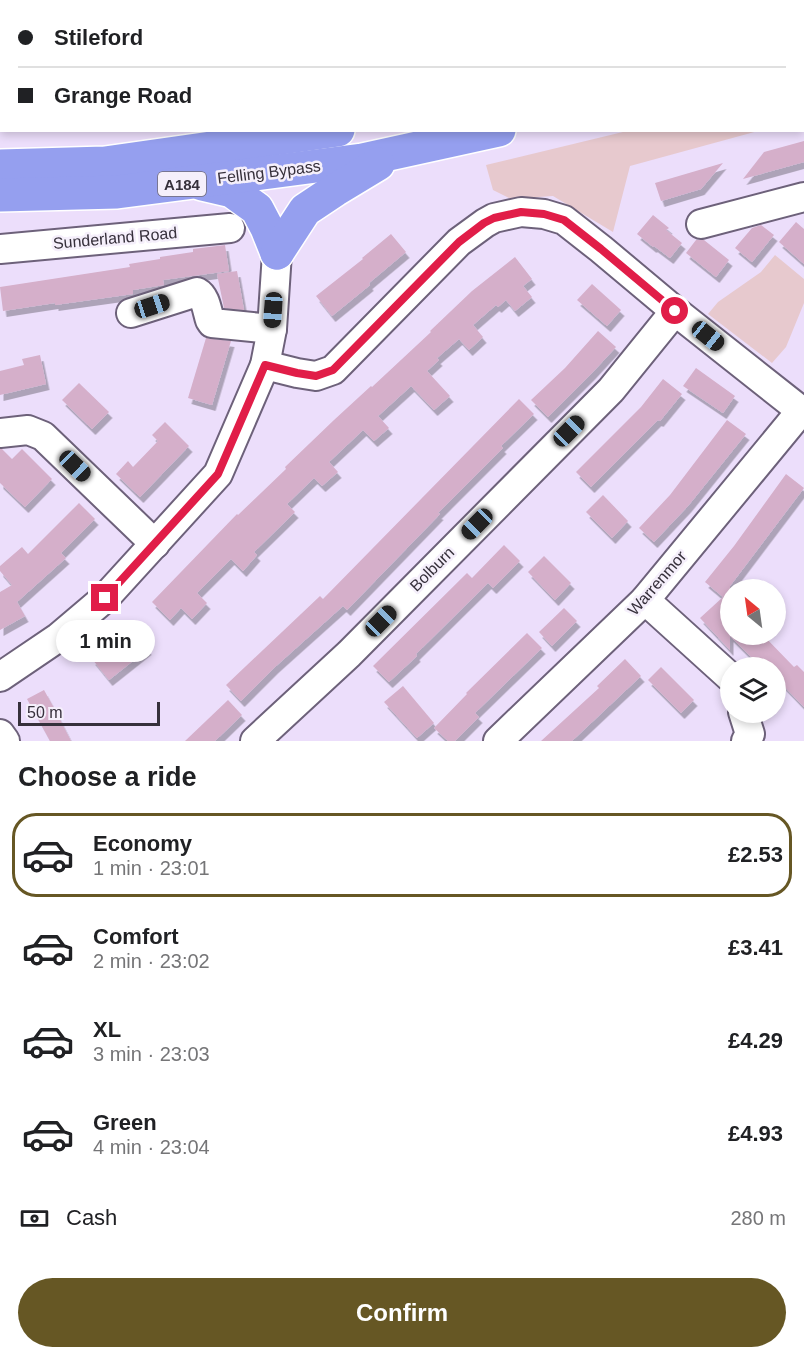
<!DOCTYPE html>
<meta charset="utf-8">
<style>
:root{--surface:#fff;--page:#f6f6f6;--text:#202124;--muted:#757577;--line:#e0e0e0;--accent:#665724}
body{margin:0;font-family:Helvetica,sans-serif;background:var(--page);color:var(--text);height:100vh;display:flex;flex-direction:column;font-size:22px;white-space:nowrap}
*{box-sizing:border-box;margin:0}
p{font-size:20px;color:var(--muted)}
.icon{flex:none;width:33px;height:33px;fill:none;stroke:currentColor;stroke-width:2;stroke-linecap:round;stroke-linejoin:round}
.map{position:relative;height:741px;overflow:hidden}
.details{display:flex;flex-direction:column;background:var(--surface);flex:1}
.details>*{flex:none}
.guide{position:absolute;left:0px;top:0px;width:804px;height:132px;box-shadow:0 3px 9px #0003;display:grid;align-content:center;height:132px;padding:0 18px;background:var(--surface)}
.needle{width:39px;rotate:331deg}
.fabs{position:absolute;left:720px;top:579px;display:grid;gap:12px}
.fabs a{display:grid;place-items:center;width:66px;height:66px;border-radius:50%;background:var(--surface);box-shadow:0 3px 9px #0003;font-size:30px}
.scale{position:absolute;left:18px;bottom:15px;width:142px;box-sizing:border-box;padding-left:6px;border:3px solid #36303b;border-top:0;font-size:16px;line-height:21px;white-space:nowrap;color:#36303b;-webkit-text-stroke:4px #f5effb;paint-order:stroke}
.end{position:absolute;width:27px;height:27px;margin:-14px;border:8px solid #e11d48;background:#fff;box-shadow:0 0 0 3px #fff}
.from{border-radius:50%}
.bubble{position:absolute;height:42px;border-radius:21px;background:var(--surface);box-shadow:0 3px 9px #0003;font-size:20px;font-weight:700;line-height:42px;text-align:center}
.car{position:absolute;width:18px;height:36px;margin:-18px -9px;border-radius:8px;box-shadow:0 0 4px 2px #0007;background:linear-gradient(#222 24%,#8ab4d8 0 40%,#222 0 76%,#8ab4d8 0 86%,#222 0)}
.guide b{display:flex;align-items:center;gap:21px;height:57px;font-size:22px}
.guide b+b{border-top:2px solid var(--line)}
.guide i{width:15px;height:15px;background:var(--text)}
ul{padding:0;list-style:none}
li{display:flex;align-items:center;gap:18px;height:84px;margin:0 12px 9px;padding:0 6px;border:3px solid transparent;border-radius:24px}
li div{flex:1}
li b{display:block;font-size:22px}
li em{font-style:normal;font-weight:700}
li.current{border-color:var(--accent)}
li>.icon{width:54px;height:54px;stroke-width:1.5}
h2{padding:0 18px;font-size:27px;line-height:72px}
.pay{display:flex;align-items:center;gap:15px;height:66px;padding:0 18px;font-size:22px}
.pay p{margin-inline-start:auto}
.cta{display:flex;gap:12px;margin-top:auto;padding:12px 18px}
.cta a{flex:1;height:69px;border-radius:36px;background:var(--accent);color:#fff;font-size:24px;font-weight:700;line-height:69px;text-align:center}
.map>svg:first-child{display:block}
</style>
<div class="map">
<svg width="804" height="741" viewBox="0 0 804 741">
<defs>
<filter id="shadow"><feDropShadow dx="3.5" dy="6" stdDeviation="0" flood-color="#0004"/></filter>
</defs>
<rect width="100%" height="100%" fill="#ecdefb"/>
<g fill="#e7c9ce">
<path d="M627,131H758L630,166L613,232L553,196L511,199L493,190L486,165Z"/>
<path d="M775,255L804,279V303L786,347L772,363L708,314L718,302L761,272Z"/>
</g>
<g fill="#d5afca" filter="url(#shadow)">
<path d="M804,141V162L743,179L764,152Z"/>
<path d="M723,163L701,189L661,201L655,183Z"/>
<path d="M653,215L669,228L666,230L682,243L670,258L654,246L653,247L637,234Z"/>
<path d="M796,222L804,229V264L779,242Z"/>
<path d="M761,225L774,235L752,262L735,248L752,228Z"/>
<path d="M391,234L406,252L369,283L370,285L332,316L316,296L363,259L362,258Z"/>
<path d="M696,240H704L729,260L716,277L686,253Z"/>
<path d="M225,245L229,271L163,280L164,285L133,290V294L55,305V303L3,311L0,287L130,267L129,264L160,259V257L193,252V249Z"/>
<path d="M515,257L532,279L523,286L532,297L515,311L506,300L498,307L496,305L473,325L483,337L469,350L459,339L437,358L439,360L427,371L450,396L434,410L411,386L378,416L389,428L374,441L363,430L329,462L338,472L322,486L314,478L287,504L295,512L254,552L257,555L243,571L231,559L197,593L207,603L192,619L181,608L170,620L152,602L237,514L238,515L286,469L285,467L334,420L371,386L372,387L431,332L430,331L472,291Z"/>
<path d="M237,271L244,310L224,308L223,303L217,274Z"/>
<path d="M592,284L621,310L607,326L577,300Z"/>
<path d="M598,331L616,347L592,373L548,417L531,400L565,368Z"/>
<path d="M206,338L231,341L212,405L188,398Z"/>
<path d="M40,355L46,384L0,395V371L24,365L22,359Z"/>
<path d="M696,368L735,396L723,413L683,386Z"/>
<path d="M663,379L682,394L660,421L658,420L591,487L576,472L641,407Z"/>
<path d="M79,383L109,412L92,429L62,400Z"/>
<path d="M519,399L534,414L501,446L503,448L438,513L440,514L347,610L343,606L275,667L241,701L226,685L320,596L323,599Z"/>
<path d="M727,420L746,434L688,506L654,542L639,528L670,495Z"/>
<path d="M165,422L189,446L140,497L116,474L128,461L133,467L158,441L152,435Z"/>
<path d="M0,449H2L12,459L22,449L52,479L25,507L0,483Z"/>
<path d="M786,474L804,488L730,586V634H762L794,667L797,665L804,672V707L776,678V668H762L730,636V650L700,618L723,597L705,582L734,546Z"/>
<path d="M603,495L628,521L612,538L586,512Z"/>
<path d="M79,503L95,519L61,553L66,558L17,602L25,616L0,630V592L12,585L0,571V566L22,547L28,554Z"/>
<path d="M504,545L520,561L493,588L488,583L416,654L417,656L389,682L373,666L467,573L472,578Z"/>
<path d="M544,556L571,583L555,600L528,572Z"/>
<path d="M564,608L577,621L552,646L539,632Z"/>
<path d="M130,627L148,649L109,680L92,659Z"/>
<path d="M527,633L542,648L475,713L479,717L455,741H448L434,728L467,694L466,693Z"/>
<path d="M625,659L641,676L572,741H541L599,688L597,686Z"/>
<path d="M661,667L694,700L681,713L648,680Z"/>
<path d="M403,686L434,723L417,738L384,702Z"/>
<path d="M44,690L54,708L71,741H50L27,699Z"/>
<path d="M228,700L242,715L215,741H185Z"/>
</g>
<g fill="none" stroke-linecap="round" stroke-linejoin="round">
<defs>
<g id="minor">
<path d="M78,0L79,2"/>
<path d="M373,0V2"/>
<path d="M701,224L804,197"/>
<path d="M0,249L230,228"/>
<path d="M131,313L197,292C206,297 207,311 210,320L212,323L272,329"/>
<path d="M265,365L297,373L316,376L333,370L459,242L485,223L494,218L521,212L544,214L564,220L601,249L675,311L804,413"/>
<path d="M0,433L28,430L43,436L155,544"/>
<path d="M645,600L730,677"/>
<path d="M0,677L59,637L105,598L218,474L265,365L272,329L277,253"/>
<path d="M743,712L750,734L746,741"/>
<path d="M0,734L5,741"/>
<path d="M255,741L349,654L611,390L675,311"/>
<path d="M498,741L645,600L801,411"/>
</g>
<g id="highway">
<path d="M802,28H804"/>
<path d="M802,63H804"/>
<path d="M0,166L105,163L338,130"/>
<path d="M202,184L232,191L257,209L267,228L277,253"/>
<path d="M0,195L117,192L362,160L499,130"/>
<path d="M277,253L305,210L335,190L378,164"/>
</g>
</defs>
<use href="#minor" stroke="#6d617a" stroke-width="32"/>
<use href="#highway" stroke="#fff" stroke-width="36"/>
<use href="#minor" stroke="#fff" stroke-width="28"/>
<use href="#highway" stroke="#959fef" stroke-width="33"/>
</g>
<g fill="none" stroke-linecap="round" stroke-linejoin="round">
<path stroke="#e11d48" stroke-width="8" d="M105,598L218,474L265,365L297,373L316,376L333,370L459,242L484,223L494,218L521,212L544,214L564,220L601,249L675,311"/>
</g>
<g text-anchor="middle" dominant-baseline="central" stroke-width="5" stroke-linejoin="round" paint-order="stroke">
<rect fill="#f5effb" stroke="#6f6975" stroke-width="1.5" x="158" y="172" width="48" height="24" rx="4.5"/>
<g font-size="15" font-weight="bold" fill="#36303b">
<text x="182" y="184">A184</text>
</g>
<g font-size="16" fill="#36303b" stroke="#f5effb">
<text transform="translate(269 172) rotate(-7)">Felling Bypass</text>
<text transform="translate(115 238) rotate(-5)">Sunderland Road</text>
<text transform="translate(432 569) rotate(-45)">Bolburn</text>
<text transform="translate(657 583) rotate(-49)">Warrenmor</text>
</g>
</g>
</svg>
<div class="fabs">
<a><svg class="needle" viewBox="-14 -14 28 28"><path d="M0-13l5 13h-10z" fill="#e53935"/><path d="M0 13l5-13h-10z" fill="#757577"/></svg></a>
<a><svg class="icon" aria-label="layers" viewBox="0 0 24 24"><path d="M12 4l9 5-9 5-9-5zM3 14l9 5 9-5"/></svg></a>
</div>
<div class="scale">50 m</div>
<i class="end from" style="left:675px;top:311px"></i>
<i class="end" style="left:105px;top:598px"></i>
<div class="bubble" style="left:56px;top:620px;width:99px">1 min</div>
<i class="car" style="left:152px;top:306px;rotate:72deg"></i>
<i class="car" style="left:273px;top:310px;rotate:184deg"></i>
<i class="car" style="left:708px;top:336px;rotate:129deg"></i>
<i class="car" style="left:569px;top:431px;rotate:45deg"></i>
<i class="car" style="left:75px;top:466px;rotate:134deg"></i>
<i class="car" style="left:477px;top:524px;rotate:225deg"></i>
<i class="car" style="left:381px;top:621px;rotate:45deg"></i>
<div class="guide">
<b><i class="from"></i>Stileford</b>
<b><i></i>Grange Road</b>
</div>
</div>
<section class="details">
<h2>Choose a ride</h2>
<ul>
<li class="current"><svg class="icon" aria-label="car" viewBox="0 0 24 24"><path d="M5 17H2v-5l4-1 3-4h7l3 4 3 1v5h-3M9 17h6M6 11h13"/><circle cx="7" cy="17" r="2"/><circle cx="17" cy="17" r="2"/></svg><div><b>Economy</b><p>1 min · 23:01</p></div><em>£2.53</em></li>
<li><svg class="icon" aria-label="car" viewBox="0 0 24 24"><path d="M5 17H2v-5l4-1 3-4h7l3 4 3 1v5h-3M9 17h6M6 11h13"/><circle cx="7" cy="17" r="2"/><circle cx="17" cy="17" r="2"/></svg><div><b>Comfort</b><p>2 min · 23:02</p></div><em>£3.41</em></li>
<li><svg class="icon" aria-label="car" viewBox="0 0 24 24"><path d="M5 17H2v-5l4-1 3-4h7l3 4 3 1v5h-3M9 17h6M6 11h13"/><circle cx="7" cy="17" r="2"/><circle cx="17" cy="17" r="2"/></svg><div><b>XL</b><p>3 min · 23:03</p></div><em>£4.29</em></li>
<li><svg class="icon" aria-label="car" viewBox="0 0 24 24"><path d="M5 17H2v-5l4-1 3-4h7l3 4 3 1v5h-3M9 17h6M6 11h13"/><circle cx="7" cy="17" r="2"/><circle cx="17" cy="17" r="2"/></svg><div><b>Green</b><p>4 min · 23:04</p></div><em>£4.93</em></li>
</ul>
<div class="pay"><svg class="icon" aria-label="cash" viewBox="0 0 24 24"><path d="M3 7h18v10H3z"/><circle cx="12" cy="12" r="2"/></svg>Cash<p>280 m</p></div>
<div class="cta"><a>Confirm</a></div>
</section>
